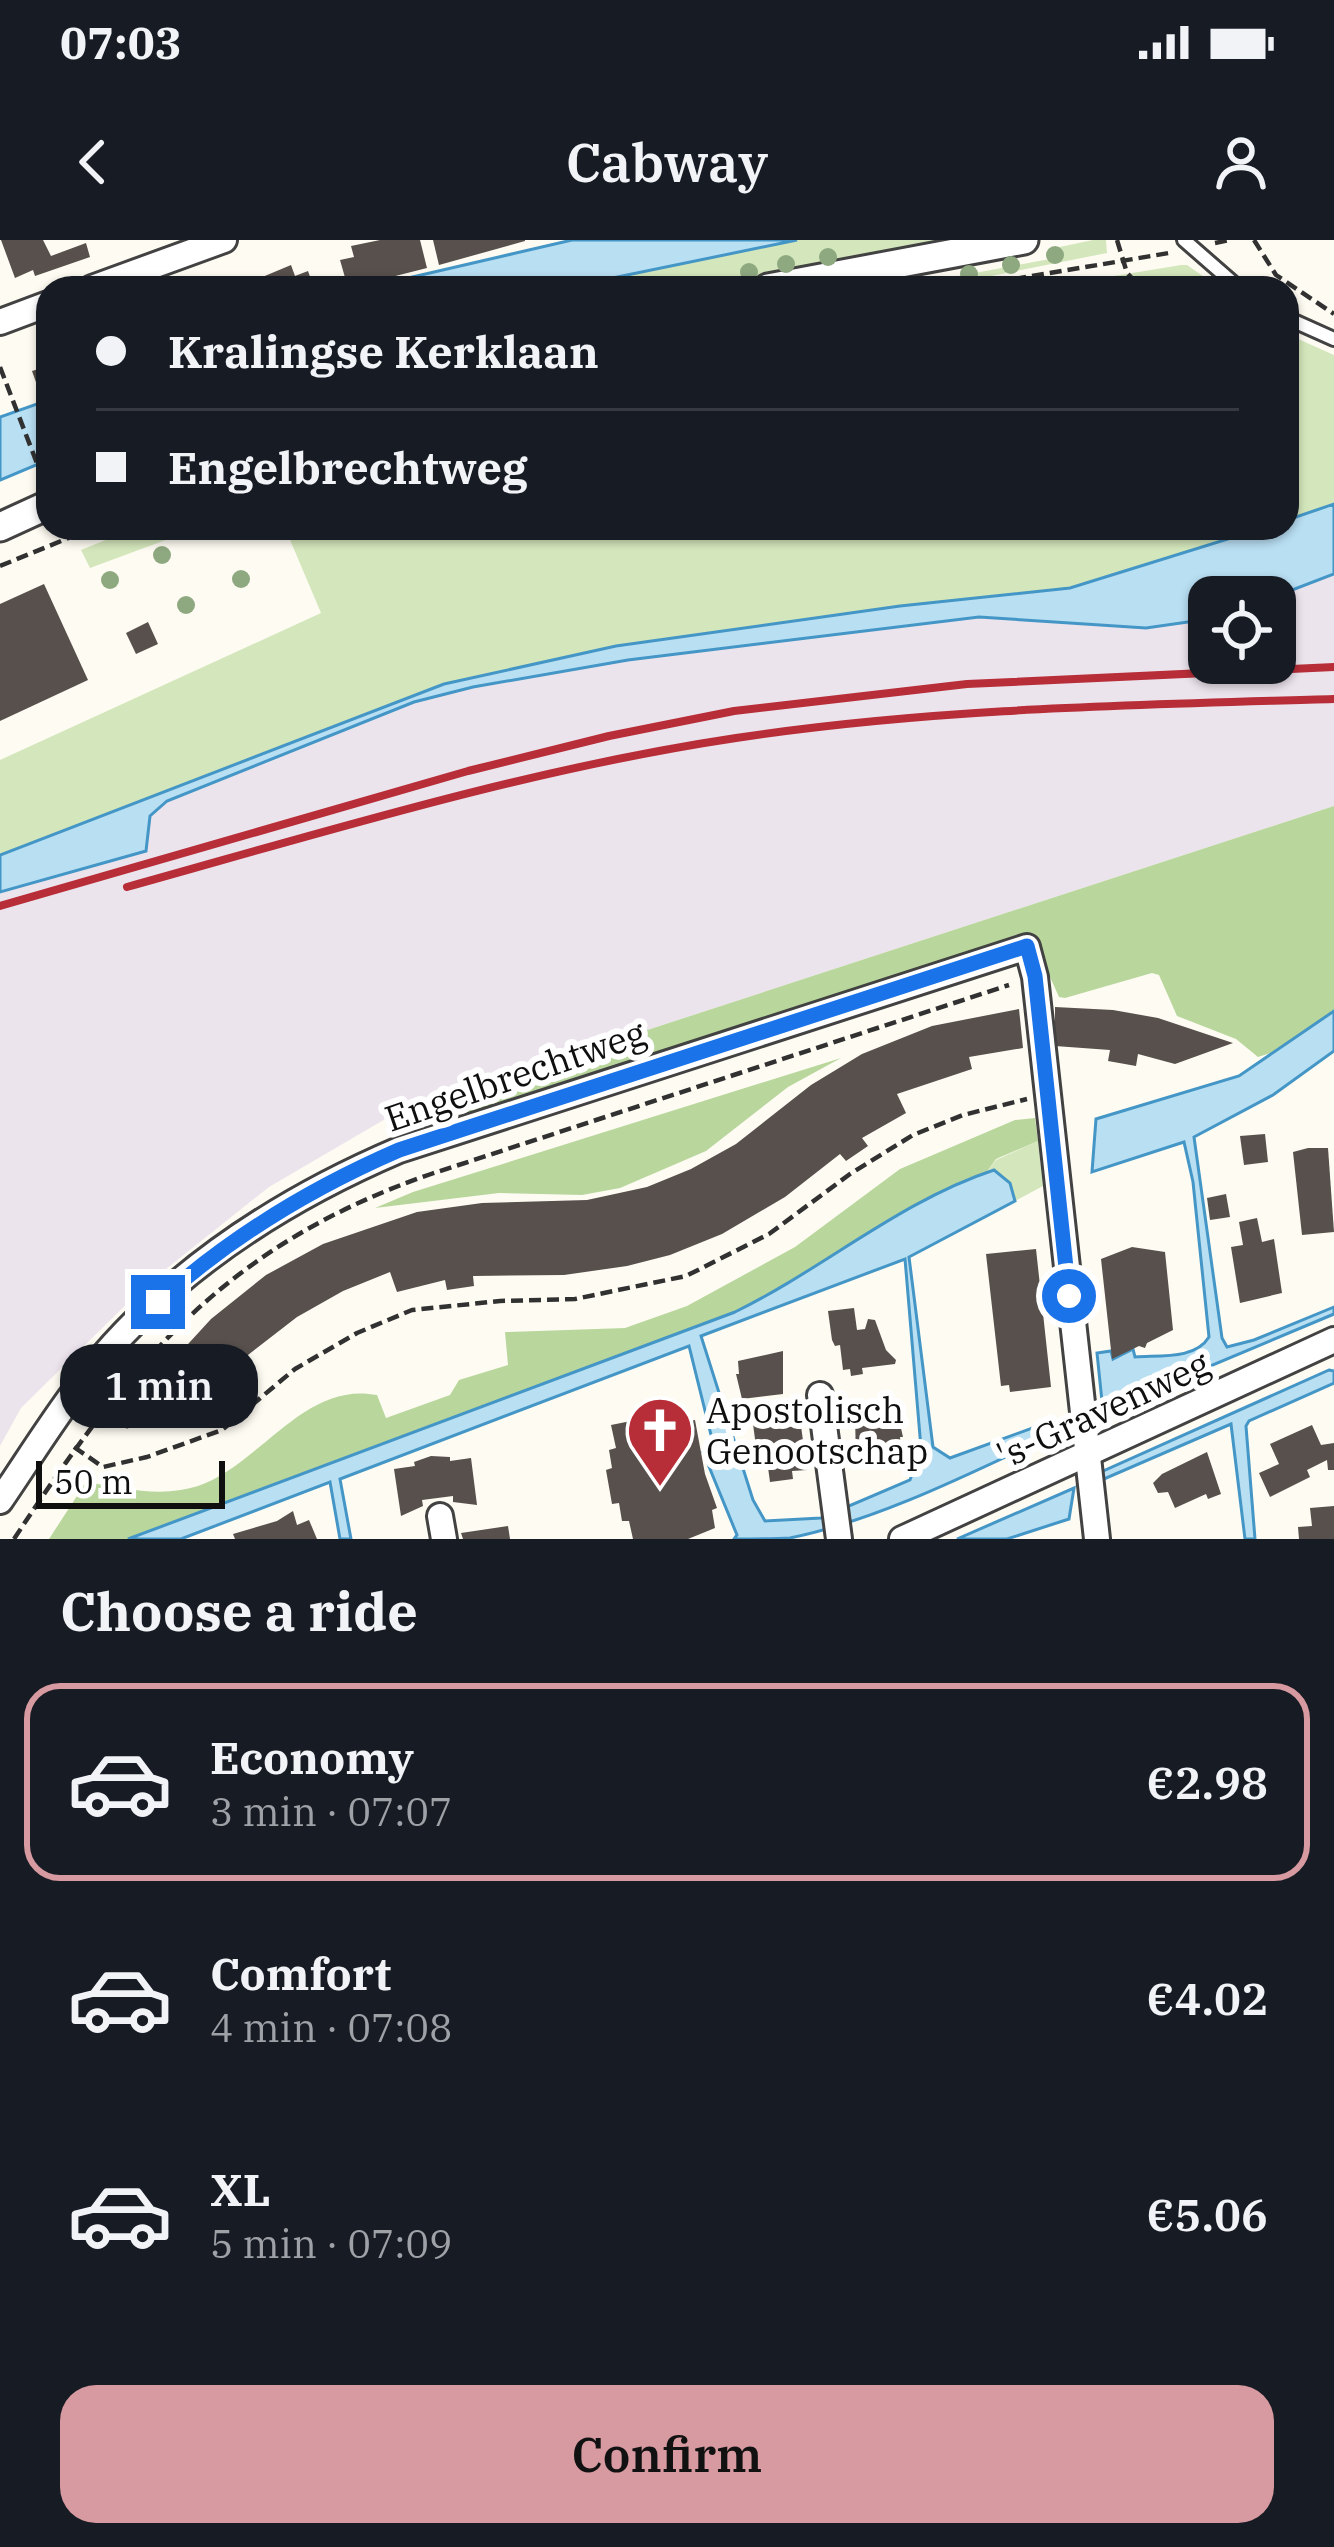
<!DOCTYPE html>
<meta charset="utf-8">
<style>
:root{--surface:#171b24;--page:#242831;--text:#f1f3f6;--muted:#9ea1a6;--line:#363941;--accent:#d79aa0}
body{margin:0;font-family:"IBM Plex Serif",serif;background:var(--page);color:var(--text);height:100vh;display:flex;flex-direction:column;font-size:45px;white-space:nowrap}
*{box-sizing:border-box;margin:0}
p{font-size:39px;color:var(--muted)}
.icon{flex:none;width:66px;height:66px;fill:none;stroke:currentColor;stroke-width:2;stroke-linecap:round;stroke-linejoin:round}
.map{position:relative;height:1299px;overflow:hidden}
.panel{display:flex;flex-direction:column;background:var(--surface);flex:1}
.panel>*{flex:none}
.top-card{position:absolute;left:36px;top:36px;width:1263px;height:264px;border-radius:36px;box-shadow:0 3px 9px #0004;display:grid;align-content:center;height:264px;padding:0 60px;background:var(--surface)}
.buttons{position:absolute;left:1188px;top:336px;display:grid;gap:24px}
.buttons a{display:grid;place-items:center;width:108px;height:108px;border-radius:24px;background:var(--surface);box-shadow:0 3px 9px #0004;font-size:60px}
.scale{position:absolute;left:36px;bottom:30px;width:189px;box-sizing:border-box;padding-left:12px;border:6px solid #0f0f0f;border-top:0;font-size:33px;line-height:42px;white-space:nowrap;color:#0f0f0f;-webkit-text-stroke:9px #fff;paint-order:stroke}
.end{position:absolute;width:54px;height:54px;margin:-27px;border:15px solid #1a73e8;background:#fff;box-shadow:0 0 0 6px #fff}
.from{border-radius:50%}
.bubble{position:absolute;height:84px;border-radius:36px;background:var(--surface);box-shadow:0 3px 9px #0004;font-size:39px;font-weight:600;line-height:84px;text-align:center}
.top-card b{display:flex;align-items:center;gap:42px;height:114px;font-size:45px}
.top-card b+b{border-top:3px solid var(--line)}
.top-card i{width:30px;height:30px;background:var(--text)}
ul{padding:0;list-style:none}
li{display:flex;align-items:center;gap:36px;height:198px;margin:0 24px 18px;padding:0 36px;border:6px solid transparent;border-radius:36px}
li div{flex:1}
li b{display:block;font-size:45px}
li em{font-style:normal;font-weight:600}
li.on{border-color:var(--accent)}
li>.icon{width:108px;height:108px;stroke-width:1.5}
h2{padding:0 60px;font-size:54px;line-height:144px}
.action{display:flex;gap:24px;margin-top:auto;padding:24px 60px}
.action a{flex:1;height:138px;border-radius:36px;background:var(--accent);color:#111;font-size:48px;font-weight:600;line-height:138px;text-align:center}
.status{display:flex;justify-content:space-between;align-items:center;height:84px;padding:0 60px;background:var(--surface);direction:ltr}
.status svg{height:33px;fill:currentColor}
header{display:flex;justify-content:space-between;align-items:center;height:156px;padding:0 60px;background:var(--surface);font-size:54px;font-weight:600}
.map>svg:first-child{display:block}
</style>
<div class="status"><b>07:03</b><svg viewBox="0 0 49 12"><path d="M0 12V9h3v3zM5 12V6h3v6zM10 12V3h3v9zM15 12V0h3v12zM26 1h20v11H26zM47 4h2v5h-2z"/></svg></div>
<header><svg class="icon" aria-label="back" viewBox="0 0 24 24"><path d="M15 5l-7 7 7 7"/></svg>Cabway<svg class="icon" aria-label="person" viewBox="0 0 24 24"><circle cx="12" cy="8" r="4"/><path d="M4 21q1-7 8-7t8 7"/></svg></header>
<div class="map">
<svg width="1334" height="1299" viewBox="0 0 1334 1299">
<rect width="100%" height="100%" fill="#fefbf2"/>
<path fill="#ece4ed" d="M1334,334V566L399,871L269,947L146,1045L21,1168L0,1206V652L145,611L150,576L167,561L414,462L473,447L628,420L979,377L1146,388L1209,379V423H1275L1274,357Z"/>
<g fill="#d4e7bc">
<path d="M797,0H952L710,48H564Z"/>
<path d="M1093,0H1106L1107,13L931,48H893L1050,19V9Z"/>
<path d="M1187,25L1220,48H1041L1181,25Z"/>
<path d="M1287,94L1334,115V264L1287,280Z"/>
<path d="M135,288H198L90,328L81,310Z"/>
<path d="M285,288H1263L1070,348L900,366L616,406L444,444L0,615V520L321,373Z"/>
<path d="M1038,901L1043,946L1015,961L1009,943L994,930L986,933L996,920Z"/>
</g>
<g fill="#b9d79d">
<path d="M1334,566V771L1280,810L1258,817L1236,799L1177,776L1159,735L1152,733L1065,758L1059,757L1041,717L956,742L436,912L409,889L399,871Z"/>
<path d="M841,818L788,847L706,911L620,948L582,955L499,953L375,968L413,952Z"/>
<path d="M1035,878L1038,901L996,919L986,933L911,968L780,1050L736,1072L128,1299H49L86,1242C123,1248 161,1258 198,1246C261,1224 304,1141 377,1155L386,1178L450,1155L459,1140L508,1125L505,1092L625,1088L687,1066L795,1007L900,929L1015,880Z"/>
</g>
<g fill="#b9dff3" stroke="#4496c6" stroke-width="3" fill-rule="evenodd">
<path d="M572,0H797L564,48H365Z"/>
<path d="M48,160V220L0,240V177Z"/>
<path d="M1334,264V334L1274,357H1209V379L1146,388L979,377L628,420L473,447L414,462L167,561L150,576L146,611L0,652V615L444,444L616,406L900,366L1070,348L1263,288H1287V280Z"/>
<path d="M1334,771V811L1273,855L1194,897L1222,1098L1227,1107L1254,1100L1334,1067V1074L1103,1171L1097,1113L1111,1111L1113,1119L1133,1109L1135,1117C1159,1115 1195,1120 1209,1097L1193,942L1184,902L1092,932L1096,879L1239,836Z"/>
<path d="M994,930L1010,943L1015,961L909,1017L933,1207L950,1218L1049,1182L1052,1185V1195C971,1233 878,1280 790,1298C773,1299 752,1299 734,1299L737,1295L703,1212L712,1199L689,1106L340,1239L351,1299H340L330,1242L181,1299H128L735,1072C823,1029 900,961 994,930ZM905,1019L921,1208L910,1240L821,1278L765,1281L753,1260L701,1096Z"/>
<path d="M1329,1130L1334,1131V1143L1249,1181L1246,1186L1255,1299H1245L1231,1184L1104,1239L1101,1232Z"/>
<path d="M1074,1248L1069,1279L1007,1299H957Z"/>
</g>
<g fill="#57504c">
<path d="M1,0H43L51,16L86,3L90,17L35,36L33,30L15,38Z"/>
<path d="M380,0H420L427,28L348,48L340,20L354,17L351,6Z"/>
<path d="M433,0H525V1L439,25Z"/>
<path d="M291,25L295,36L308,31L314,48H236Z"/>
<path d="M48,114V157L42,159L32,131L45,127L41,116Z"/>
<path d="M44,344L88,440L0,481V364Z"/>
<path d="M148,382L158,404L136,414L126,393Z"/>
<path d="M1055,767L1113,770L1158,778L1233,803L1175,824L1138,814L1136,826L1108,821L1110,810L1055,806Z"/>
<path d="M1019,769L1023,808L969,817L972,829L897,854L906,873L862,898L868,906L846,921L840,914L785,957L722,994L670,1015L627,1026L564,1035L473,1036L474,1046L447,1050L445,1040L397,1052L390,1032L343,1051L297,1077L248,1115L217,1148L208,1140L186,1168L126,1189L167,1127L211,1079L266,1035L323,1004L417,972L482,963L587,960L647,947L691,929L736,904L811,845L862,814L932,786Z"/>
<path d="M1265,894L1268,922L1244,925L1240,896Z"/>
<path d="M1308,908H1328L1334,992L1302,995L1293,912Z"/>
<path d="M1226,954L1230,977L1210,980L1207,958Z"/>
<path d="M1257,978L1262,1002L1274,999L1282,1053L1240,1063L1231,1007L1243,1005L1239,982Z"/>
<path d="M1132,1007L1165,1012L1173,1090L1147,1103L1145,1108L1139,1106L1112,1119L1101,1019Z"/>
<path d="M1036,1009L1051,1147L1010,1152L1009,1145L1001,1146L986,1014Z"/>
<path d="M854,1068L857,1090L865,1089L868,1079L875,1080L886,1110L896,1120L895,1124L862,1128L863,1134L851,1136L850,1129L843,1130L840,1105L835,1106L832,1100L828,1071Z"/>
<path d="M783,1111V1154L742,1159L736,1134H739L738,1121Z"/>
<path d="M781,1171L787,1187L801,1186L807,1230L792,1231L793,1239L770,1242L766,1213L757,1214L753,1184L763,1183L762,1173Z"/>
<path d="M897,1171L903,1197H900L901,1209L856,1219L855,1176Z"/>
<path d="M639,1172L643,1190L695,1180L705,1234L717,1268L712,1270L715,1288L688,1299H633L629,1281H622L619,1263L612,1264L606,1230L612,1228L609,1210L616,1208L611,1185L631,1181L630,1174Z"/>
<path d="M1312,1185L1321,1205L1334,1203V1230H1328L1327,1220L1307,1230L1310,1237L1270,1257L1259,1233L1279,1224L1270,1204Z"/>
<path d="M1207,1212L1221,1254L1208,1259L1206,1254L1175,1268L1168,1252L1158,1253L1153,1243L1162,1234Z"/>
<path d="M431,1216L450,1217V1221L471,1218L477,1265L453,1262V1256L422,1260L423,1266L401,1276L394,1229L415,1226L414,1222Z"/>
<path d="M1334,1266V1299H1299L1298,1287L1312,1286L1310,1268Z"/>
<path d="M293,1271L297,1285L309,1280L317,1299H235L233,1294L277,1281Z"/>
<path d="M508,1286L510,1299H463L461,1293Z"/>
</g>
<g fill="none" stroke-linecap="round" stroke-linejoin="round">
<defs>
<g id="service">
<path d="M1184,0L1239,48"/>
<path d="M1287,78L1334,99"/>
</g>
<g id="minor">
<path d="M92,48L224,0"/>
<path d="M0,82L48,64"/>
<path d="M820,1155L839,1299"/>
<path d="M0,1261C26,1223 50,1184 78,1147C160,1039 275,963 399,910L1027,707L1035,737L1097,1299"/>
<path d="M440,1276L444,1299"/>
<path d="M902,1299L1334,1100"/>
</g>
<g id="tertiary">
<path d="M768,48L1024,0"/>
<path d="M0,287L48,265"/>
</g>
</defs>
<use href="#service" stroke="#424242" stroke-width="18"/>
<use href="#minor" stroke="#424242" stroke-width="30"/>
<use href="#tertiary" stroke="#424242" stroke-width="33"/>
<g stroke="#313131" stroke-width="4.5" stroke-dasharray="12 6" stroke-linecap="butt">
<path d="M1117,0L1127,33L1141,48"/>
<path d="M1254,0L1276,35L1334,74"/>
<path d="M1215,3L1230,0"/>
<path d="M961,48L1169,13"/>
<path d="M0,127L43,239"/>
<path d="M1287,216L1293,232"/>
<path d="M0,326L93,288"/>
<path d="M74,1207L103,1227L147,1217L222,1190L295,1129L357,1093L412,1070L500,1061L575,1059L686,1036L769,994L850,934L913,895L963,875L1027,859"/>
<path d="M14,1299C129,1124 225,1005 431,934L1009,745"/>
</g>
<use href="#service" stroke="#fff" stroke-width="12"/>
<use href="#minor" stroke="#fff" stroke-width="24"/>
<use href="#tertiary" stroke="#fff" stroke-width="27"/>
<g stroke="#b82e38" stroke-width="8">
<path d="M127,647C328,591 529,529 736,498C933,468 1135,465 1334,459"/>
<path d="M0,666L468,531L609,496L734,471L967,444L1334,427"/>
</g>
</g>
<g fill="#8ea880">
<circle cx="1055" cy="15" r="9"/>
<circle cx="828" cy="17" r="9"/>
<circle cx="786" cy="24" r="9"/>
<circle cx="1011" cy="25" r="9"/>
<circle cx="749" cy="32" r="9"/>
<circle cx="969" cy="34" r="9"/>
<circle cx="162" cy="315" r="9"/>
<circle cx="241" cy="339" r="9"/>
<circle cx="110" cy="340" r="9"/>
<circle cx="186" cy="365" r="9"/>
</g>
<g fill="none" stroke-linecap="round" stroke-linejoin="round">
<path stroke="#1a73e8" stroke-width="15" d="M158,1062C230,997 309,949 399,910L1027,706L1035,736L1069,1056"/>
</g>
<defs>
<symbol id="church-pin" viewBox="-11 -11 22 30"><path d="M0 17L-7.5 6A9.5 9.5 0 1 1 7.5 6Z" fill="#b82e38" stroke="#fff"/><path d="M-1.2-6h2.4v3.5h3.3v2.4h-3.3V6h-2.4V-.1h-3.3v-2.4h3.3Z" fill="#fff"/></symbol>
</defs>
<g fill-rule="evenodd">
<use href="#church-pin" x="622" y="1152" width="76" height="104"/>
</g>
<g text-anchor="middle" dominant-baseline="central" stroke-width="12" stroke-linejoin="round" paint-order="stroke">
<g font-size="36" fill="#0f0f0f" stroke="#fff">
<text transform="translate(515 835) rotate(-19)">Engelbrechtweg</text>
<text transform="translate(1103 1169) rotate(-25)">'s-Gravenweg</text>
</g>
<g font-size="36" fill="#0f0f0f" stroke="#fff" text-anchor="start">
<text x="706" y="1169">Apostolisch<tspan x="706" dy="41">Genootschap</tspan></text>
</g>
</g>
</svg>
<div class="buttons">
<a><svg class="icon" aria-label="locate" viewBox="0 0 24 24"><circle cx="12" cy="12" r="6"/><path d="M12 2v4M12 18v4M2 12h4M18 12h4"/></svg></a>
</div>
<div class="scale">50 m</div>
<i class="end from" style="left:1069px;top:1056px"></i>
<i class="end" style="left:158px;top:1062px"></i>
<div class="bubble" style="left:60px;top:1104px;width:198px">1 min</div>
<div class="top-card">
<b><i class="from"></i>Kralingse Kerklaan</b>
<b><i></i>Engelbrechtweg</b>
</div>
</div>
<section class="panel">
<h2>Choose a ride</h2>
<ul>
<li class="on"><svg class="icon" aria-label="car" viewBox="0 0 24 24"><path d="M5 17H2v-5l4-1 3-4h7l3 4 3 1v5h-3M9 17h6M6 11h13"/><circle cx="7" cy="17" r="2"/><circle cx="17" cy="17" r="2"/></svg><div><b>Economy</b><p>3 min · 07:07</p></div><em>€2.98</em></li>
<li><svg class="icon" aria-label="car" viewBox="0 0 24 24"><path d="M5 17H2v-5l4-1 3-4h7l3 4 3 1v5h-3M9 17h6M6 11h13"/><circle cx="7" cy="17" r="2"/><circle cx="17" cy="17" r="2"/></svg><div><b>Comfort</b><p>4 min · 07:08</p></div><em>€4.02</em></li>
<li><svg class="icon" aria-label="car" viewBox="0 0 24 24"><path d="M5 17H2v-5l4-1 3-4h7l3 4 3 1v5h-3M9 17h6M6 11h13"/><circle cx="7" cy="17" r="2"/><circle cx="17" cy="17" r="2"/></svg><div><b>XL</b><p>5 min · 07:09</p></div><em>€5.06</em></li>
</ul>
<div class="action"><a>Confirm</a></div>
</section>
